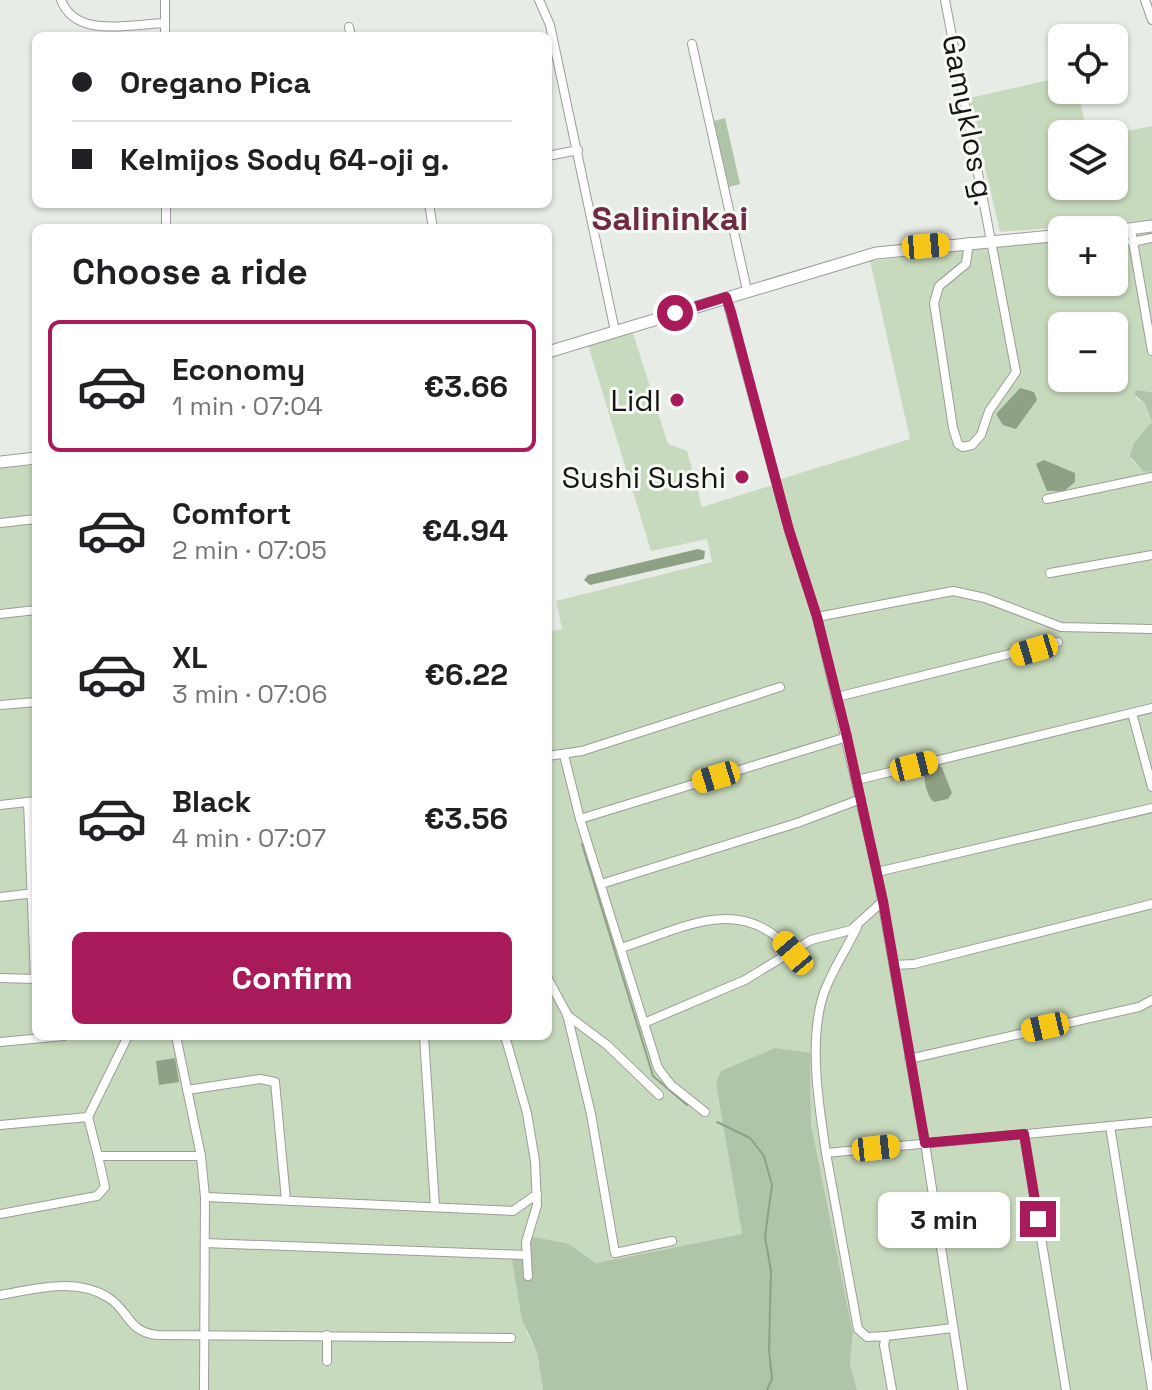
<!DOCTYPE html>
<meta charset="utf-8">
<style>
:root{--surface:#fff;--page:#f2f2f2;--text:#202124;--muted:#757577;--line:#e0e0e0;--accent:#a81a5a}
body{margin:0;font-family:"Space Grotesk",sans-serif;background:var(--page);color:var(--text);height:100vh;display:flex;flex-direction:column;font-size:30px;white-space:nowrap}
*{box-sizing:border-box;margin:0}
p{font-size:26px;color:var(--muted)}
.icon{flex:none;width:44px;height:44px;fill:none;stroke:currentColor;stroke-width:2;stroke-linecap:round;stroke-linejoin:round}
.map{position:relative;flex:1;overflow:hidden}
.panel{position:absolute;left:32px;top:224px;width:520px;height:816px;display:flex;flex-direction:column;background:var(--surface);border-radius:12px;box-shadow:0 2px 6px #0004}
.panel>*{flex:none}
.banner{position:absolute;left:32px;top:32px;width:520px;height:176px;border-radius:12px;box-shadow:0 2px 6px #0004;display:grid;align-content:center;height:176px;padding:0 40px;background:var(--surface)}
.buttons{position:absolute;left:1048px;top:24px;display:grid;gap:16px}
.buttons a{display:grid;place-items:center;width:80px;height:80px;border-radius:12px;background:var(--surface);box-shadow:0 2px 6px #0004;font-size:40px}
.end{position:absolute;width:36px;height:36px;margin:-18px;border:10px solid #a81a5a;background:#fff;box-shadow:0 0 0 4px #fff}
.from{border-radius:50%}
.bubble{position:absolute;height:56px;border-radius:12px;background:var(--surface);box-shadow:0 2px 6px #0004;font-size:26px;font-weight:700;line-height:56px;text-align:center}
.car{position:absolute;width:24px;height:48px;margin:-24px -12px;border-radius:10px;box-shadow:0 0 6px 2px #0007;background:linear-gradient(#f5c518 24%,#345 0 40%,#f5c518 0 76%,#345 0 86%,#f5c518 0)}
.banner b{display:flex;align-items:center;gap:28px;height:76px;font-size:30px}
.banner b+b{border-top:2px solid var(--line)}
.banner i{width:20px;height:20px;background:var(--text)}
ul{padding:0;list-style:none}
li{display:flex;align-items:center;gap:24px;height:132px;margin:0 16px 12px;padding:0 24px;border:4px solid transparent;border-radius:12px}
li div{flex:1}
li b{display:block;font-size:30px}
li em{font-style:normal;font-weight:700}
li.selected{border-color:var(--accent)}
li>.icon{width:72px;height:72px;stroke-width:1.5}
h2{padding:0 40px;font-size:36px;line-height:96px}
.cta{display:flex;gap:16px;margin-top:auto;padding:16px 40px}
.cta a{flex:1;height:92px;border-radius:12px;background:var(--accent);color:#fff;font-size:32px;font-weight:700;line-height:92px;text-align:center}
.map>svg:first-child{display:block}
</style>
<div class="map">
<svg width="1152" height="1390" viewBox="0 0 1152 1390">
<rect width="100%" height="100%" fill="#e8ece7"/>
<g fill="#c8dabe" fill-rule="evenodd">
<path d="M1062,77V90H1078L1087,134H1062V186H1114L1113,134L1152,126V220L1000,232L969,98Z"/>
<path d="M1152,227V392L1136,390V398L1145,404L1152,422L1132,460L1143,470L1152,472V1390H857L850,1364L853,1333L811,1124L810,1053L716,1084L742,1234L596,1263L569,1244L526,1331L537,1352L543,1390H0V468L36,465V1036H548V632L562,629L556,601L712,562L707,539L651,551L588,345L633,333L668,444L687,451L702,507L773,485L774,488L781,479L910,439L870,261L1062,238V282H1114V232ZM1062,326H1114V378H1062Z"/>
</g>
<g fill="#b0c4a7">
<path d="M725,118L740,184L729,187L714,121Z"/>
<path d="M1136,390L1152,392V472L1143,471L1130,456L1134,443L1152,422L1145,404L1134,394Z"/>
<path d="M775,1048L810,1053L811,1124L853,1333L850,1364L857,1390H543L537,1352L522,1320L512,1259L529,1256L530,1238L534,1237L569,1244L596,1263L742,1234L716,1084L721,1071Z"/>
</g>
<g fill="#8fa185">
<path d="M1020,388L1034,392L1037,400L1016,429L1003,425L996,414Z"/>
<path d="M1044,460L1075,473V482L1064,491H1047L1036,464Z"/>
<path d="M698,549L705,551L704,559L590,585L584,580L588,575Z"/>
<path d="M937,764L942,768L952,793L948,799L934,802C926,796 922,775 926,767Z"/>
<path d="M175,1058L179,1082L159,1085L156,1061Z"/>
</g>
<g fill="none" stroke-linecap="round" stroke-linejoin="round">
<g stroke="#8fa185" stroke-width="2">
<path d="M582,844L653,1076L687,1105"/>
<path d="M717,1122L750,1138L764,1156L772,1185L765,1237L771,1271L769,1350L772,1379L767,1390"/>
</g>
<defs>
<g id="street">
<path d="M61,0C76,39 130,24 165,23V36"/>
<path d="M539,0L550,25L615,331"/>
<path d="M945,0L1016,372L989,411L981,435L972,445L963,447L958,444L953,428L934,303L939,286L966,264L969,242"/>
<path d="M1145,0L1152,20"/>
<path d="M165,23V0"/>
<path d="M349,27L351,36"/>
<path d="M692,44L747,290"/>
<path d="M548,156L578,150"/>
<path d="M166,204V228"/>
<path d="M429,204L433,228"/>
<path d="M1131,230L1152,351"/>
<path d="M1132,242L1152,238"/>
<path d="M726,297L789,530L817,617L877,872L925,1143L963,1390"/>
<path d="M1047,499L1152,477"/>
<path d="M0,523L36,519"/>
<path d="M1050,573L1152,555"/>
<path d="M0,614L36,610"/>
<path d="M817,617L953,591L985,598L1061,627L1152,629"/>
<path d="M837,697L1058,642"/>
<path d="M0,705L36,702"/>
<path d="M1132,713L1152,787"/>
<path d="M564,755L580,819L658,1068L671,1085L705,1112"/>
<path d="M548,756L582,751L780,687"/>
<path d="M857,780L1152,708"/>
<path d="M28,802L35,978"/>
<path d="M0,805L36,801"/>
<path d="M580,819L847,737"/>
<path d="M877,872L1152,808"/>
<path d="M601,884L797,823L861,799"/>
<path d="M0,897L35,893"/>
<path d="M621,948C684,928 742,892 793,953"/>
<path d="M894,965L914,964L1152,904"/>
<path d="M0,978L36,979"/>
<path d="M548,979L567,1014L591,1114L615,1253L672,1241"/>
<path d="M567,1015L607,1045L659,1095"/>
<path d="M644,1023L745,980L811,940L851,930L883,901"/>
<path d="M176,1036L201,1156L205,1197L204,1390"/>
<path d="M424,1036L435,1207"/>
<path d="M505,1036L527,1113L535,1161L537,1205L526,1242L528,1276"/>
<path d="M0,1042L64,1036"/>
<path d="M909,1059L1139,1007L1152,1000"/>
<path d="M187,1090L260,1079L275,1082L286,1200"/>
<path d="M88,1117L98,1156"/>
<path d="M0,1125L88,1117L128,1036"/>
<path d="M1110,1126L1152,1389"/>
<path d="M1024,1134L1066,1390"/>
<path d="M826,1153C819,1106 809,1046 822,999C829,974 846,951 857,927"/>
<path d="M205,1197L513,1211L537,1194"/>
<path d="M0,1214L97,1196L105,1187L98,1156H201"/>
<path d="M205,1243L526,1255"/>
<path d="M0,1295C37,1289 76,1277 109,1298C129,1311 128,1332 157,1335L511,1338"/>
<path d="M886,1336L953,1328"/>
<path d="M327,1361V1335"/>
<path d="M892,1390L884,1345L886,1336L867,1337L858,1329L826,1153L1152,1122"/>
</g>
<g id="secondary">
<path d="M1114,231L1152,226"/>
<path d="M548,352L876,253L1062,235"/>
<path d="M0,462L36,458"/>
</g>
</defs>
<use href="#street" stroke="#9a9d99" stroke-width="10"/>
<use href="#secondary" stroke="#9a9d99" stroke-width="13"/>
<use href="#street" stroke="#fff" stroke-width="8"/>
<use href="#secondary" stroke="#fff" stroke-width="11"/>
</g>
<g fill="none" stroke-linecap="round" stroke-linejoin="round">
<path stroke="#a81a5a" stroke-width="10" d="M675,313L726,297L731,312L789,530L817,617L847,737L883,901L925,1143L1024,1134L1038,1219"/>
</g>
<g fill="#a81a5a" stroke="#f6f9f4" stroke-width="3">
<circle cx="677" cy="400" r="8"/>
<circle cx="742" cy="477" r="8"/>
</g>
<g text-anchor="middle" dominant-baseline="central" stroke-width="6" stroke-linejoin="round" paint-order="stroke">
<g font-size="30" fill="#131413" stroke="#f6f9f4">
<text transform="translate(969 120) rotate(79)">Gamyklos g.</text>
</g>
<g font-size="30" fill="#131413" stroke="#f6f9f4" text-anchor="end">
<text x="661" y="400">Lidl</text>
<text x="726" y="477">Sushi Sushi</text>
</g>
<g font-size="34" font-weight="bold" fill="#6f2b43" stroke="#f6f9f4">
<text x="670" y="218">Salininkai</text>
</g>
</g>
</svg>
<div class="buttons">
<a><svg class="icon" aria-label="locate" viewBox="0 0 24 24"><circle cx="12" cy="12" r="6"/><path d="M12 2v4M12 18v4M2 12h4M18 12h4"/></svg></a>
<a><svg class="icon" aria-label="layers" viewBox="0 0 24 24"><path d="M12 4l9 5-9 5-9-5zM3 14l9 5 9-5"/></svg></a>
<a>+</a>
<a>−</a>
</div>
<i class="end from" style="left:675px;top:313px"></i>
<i class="end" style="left:1038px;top:1219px"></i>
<div class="bubble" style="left:878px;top:1192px;width:132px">3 min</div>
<i class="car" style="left:926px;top:246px;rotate:85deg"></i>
<i class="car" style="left:1034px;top:650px;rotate:253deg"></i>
<i class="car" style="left:914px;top:766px;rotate:76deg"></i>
<i class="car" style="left:716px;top:777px;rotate:253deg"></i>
<i class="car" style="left:793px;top:953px;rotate:320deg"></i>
<i class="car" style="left:1045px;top:1027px;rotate:257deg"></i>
<i class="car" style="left:876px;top:1148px;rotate:84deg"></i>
<div class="banner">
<b><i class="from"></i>Oregano Pica</b>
<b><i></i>Kelmijos Sodų 64-oji g.</b>
</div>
<section class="panel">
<h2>Choose a ride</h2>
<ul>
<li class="selected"><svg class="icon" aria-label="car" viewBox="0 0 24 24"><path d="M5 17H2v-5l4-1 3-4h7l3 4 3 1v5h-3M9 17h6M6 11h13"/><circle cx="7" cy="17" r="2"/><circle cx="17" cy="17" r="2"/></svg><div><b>Economy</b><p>1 min · 07:04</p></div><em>€3.66</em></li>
<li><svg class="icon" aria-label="car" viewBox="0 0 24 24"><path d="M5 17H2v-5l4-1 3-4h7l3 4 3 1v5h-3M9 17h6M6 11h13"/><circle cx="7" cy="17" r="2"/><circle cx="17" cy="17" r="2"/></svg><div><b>Comfort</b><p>2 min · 07:05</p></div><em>€4.94</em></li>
<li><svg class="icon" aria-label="car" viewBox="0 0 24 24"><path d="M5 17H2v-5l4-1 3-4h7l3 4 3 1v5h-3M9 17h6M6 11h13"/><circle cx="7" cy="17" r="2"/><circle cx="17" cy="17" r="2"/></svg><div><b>XL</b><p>3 min · 07:06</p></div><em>€6.22</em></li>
<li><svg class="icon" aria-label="car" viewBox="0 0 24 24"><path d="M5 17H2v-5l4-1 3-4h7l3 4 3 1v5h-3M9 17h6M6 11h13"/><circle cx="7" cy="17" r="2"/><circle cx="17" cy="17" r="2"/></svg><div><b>Black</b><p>4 min · 07:07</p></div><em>€3.56</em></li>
</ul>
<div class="cta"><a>Confirm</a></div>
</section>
</div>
